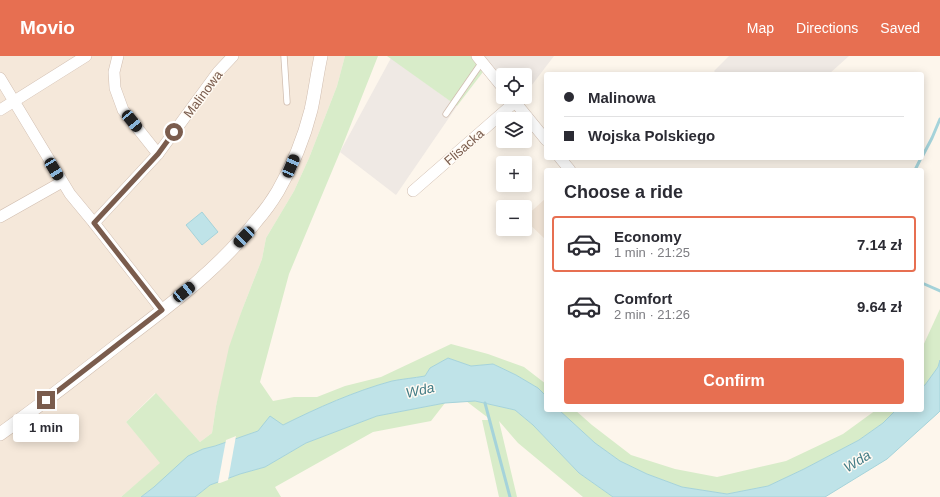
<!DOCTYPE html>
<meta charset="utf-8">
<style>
:root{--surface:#fff;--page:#f7f7f7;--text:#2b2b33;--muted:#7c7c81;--line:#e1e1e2;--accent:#e76f51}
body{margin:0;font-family:Helvetica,sans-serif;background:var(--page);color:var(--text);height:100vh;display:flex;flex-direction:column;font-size:15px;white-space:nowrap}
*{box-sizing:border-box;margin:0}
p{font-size:13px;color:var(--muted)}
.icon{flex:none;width:22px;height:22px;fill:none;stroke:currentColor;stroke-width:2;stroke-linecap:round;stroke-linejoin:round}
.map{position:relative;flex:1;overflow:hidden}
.details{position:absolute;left:544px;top:112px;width:380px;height:244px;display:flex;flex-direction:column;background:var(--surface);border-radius:4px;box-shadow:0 2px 10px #0003}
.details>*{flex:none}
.hud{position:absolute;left:544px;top:16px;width:380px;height:88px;border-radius:4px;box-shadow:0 2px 10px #0003;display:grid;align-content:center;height:88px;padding:0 20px;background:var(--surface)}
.fabs{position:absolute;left:496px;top:12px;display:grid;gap:8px}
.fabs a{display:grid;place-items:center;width:36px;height:36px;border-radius:4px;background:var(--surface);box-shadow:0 2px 10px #0003;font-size:20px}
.end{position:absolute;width:18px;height:18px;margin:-9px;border:5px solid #7a5c4d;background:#fff;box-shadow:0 0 0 2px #fff}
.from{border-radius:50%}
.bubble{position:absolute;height:28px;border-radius:4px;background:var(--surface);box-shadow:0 2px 10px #0003;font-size:13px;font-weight:800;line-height:28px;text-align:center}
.car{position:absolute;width:12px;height:24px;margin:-12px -6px;border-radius:5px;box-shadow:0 0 3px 1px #0007;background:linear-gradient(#222 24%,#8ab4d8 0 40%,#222 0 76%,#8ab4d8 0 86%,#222 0)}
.hud b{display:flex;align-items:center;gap:14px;height:38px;font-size:15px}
.hud b+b{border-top:1px solid var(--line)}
.hud i{width:10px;height:10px;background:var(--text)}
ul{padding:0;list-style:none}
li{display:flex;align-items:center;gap:12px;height:56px;margin:0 8px 6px;padding:0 12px;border:2px solid transparent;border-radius:4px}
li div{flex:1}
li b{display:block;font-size:15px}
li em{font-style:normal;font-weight:800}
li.active{border-color:var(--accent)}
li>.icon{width:36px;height:36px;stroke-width:1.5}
h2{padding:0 20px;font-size:18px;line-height:48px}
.cta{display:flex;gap:8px;margin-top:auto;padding:8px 20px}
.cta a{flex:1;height:46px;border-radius:4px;background:var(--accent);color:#fff;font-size:16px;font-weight:800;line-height:46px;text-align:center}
header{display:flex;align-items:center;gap:24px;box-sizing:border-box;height:56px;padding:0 20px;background:var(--accent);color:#fff}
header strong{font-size:19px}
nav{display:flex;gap:22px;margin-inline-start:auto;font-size:14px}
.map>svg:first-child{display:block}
</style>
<header>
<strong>Movio</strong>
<nav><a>Map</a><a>Directions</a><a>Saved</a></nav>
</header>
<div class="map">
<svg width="940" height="441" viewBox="0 0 940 441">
<rect width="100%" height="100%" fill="#fdf6ec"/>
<g fill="#f5e8da">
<path d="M0,0H345L337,30L309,102L294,135L266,182L262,203L242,254L216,350L212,377L200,386L155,337L126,366L161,407L121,441H0Z"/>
<path d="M546,142V184L525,164V161Z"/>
</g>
<g fill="#efe9e4">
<path d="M482,0H554L525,38V19H503V25Z"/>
<path d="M729,0H849L829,18H717L714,15Z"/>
<path d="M391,2L457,50L396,139L340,96Z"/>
</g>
<g fill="#d8ecc9">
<path d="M345,0H378L340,96L289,218L260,326L273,345L294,341H317L345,330L381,321L451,288L488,298L524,311L546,328V340L538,332L516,319L493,308L471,310L448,302L430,312L425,320C414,322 402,323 392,325C355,335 317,352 283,369L270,361L258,375L215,390L203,393L141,441H121L160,407L126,366L156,337L200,386L212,377L216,350L229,291L242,254L262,203L266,182L294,135L309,102L337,30Z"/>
<path d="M387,0H477L489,8L457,50Z"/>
<path d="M940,253V304L938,311L925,330L922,331V292Z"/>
<path d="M466,345H475L515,354L533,369L579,417L613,441H583L518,387L499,365L517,441H499L482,364H491Z"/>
<path d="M445,347L431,365L373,376L275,431L281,441H195L210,429L240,418L265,411L306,387L377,360Z"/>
<path d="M559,354H575L592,369L631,399L675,413L717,421L786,405L843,378L876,354H896L883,367L859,384L804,413L768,430L727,438L682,431L647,418L620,405L595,387Z"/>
</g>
<g fill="#bfe3e8" stroke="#a5d3da">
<path d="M202,156L218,176L202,189L186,169Z"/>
<path d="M448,302L471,310L493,308L516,319L538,332L546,340V354H559L595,387L620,405L647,418L682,431L727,438L768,430L804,413L859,384L883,367L896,354H922V331L925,329L938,311L940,304V355L938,357L887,403L825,441H613L579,417L533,369L515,354L475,345L445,347L377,360L306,387L265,411L240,418L210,429L195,441H141L154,431L188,400L203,393L215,390L258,375L270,360L283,369C317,352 355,335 392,325C402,323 414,322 425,320L430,312Z"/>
</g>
<path fill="#fdf6ec" d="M236,380L228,424L220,427H218L226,384Z"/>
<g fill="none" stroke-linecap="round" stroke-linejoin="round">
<g stroke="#a5d3da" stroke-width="3">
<path d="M922,101L932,82L940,63"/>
<path d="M915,114L921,102"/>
<path d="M922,227L940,235"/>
<path d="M485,347L510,441"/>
</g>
<defs>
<g id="service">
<path d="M284,0L287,46"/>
<path d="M446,58L482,6"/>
</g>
<g id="minor">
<path d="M118,0L114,16L115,32L123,54L158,98"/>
<path d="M477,0L503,32"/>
<path d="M0,22L70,138L94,167L162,254"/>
<path d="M511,41L546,84"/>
<path d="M0,54L86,0"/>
<path d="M560,102L570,114"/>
<path d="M413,135L515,46"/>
<path d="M0,161L62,126"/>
<path d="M94,167L158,98L218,16L233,0"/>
</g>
<path id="tertiary" d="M0,378C41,349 80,318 120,287C169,250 219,213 257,164C265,155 272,145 278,135C293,109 304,82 311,54C315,36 317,18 321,0"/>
</defs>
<use href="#service" stroke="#d1beb0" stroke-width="7"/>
<use href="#minor" stroke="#d1beb0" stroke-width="12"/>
<use href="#tertiary" stroke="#d1beb0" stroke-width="14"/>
<use href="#service" stroke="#fff" stroke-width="5.5"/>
<use href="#minor" stroke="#fff" stroke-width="11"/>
<use href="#tertiary" stroke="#fff" stroke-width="13"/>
</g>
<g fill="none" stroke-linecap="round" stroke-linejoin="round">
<path stroke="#7a5c4d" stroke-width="5" d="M46,344L162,254L94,167L158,98L174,76"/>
</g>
<g text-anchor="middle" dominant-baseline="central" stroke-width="3" stroke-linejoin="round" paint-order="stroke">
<g font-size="13" fill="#7a5c4d" stroke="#fffaf3">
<text transform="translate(203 38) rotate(-53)">Malinowa</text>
<text transform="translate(464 91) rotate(-41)">Flisacka</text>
</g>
<g font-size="14" font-style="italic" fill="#437c86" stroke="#fffaf3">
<text transform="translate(420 334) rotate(-13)">Wda</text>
<text transform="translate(857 405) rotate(-32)">Wda</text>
</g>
</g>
</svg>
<div class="fabs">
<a><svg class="icon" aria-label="locate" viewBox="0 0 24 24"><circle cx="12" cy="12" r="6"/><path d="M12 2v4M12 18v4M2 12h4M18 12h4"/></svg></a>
<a><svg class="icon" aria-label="layers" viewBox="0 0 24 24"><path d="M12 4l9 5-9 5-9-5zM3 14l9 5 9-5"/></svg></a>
<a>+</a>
<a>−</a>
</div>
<i class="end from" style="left:174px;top:76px"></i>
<i class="end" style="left:46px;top:344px"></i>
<div class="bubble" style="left:13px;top:358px;width:66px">1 min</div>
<i class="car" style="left:132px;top:65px;rotate:141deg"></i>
<i class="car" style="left:291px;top:110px;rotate:23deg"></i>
<i class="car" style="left:54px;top:113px;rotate:149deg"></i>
<i class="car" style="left:244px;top:181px;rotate:224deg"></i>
<i class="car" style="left:184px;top:236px;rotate:51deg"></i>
<div class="hud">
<b><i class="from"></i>Malinowa</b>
<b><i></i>Wojska Polskiego</b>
</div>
<section class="details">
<h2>Choose a ride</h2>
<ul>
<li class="active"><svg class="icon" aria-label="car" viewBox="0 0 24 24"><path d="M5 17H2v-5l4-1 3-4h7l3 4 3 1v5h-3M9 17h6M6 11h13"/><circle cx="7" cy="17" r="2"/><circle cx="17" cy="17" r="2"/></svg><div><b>Economy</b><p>1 min · 21:25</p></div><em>7.14 zł</em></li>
<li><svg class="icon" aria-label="car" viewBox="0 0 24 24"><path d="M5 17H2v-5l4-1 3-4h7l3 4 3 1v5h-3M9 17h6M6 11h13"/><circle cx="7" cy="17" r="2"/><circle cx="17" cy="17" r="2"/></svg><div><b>Comfort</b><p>2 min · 21:26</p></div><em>9.64 zł</em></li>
</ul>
<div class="cta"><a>Confirm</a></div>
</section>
</div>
